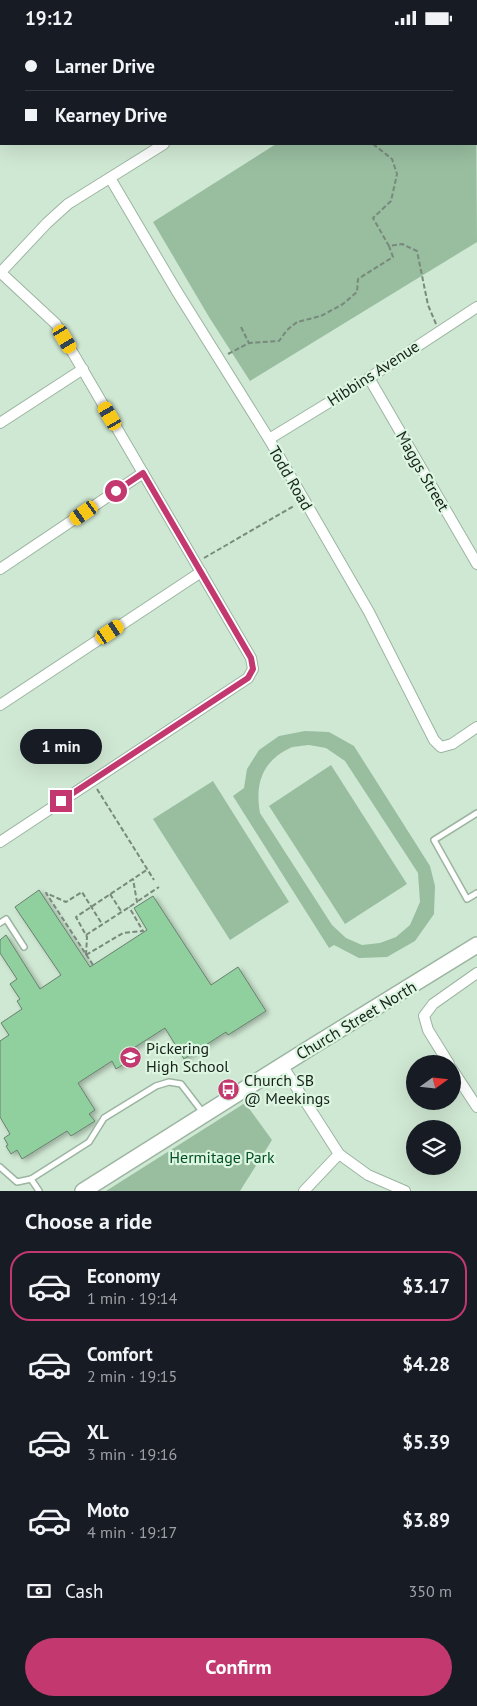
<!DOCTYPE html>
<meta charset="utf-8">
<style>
:root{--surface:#171b24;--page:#20242c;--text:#f1f3f6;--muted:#9ea1a6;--line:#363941;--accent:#c2386f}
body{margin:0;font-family:"PT Sans",sans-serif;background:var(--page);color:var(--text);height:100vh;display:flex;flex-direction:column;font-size:19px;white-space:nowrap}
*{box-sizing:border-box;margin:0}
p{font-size:16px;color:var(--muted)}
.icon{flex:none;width:28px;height:28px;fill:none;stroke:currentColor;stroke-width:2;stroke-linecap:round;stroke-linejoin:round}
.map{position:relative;height:1156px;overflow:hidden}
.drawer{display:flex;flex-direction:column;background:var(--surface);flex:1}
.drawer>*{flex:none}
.top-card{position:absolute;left:0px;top:0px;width:478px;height:110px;box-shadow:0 5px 20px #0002;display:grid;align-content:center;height:110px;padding:0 25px;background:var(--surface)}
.needle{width:32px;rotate:75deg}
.fabs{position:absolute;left:406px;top:1020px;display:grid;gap:10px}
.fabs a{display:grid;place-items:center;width:55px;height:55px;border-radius:50%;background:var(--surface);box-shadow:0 5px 20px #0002;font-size:25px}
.end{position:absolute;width:22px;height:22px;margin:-11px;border:6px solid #c2386f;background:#fff;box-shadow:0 0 0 2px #fff}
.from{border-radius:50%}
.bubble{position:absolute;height:35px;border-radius:18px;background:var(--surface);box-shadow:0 5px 20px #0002;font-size:16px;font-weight:700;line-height:35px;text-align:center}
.car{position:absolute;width:15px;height:30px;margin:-15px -8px;border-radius:6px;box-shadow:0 0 4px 1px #0007;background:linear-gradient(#f5c518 24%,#345 0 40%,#f5c518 0 76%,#345 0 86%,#f5c518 0)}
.top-card b{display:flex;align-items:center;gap:18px;height:48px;font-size:19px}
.top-card b+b{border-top:1px solid var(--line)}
.top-card i{width:12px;height:12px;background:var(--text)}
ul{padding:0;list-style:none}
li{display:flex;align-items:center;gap:15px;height:70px;margin:0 10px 8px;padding:0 15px;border:2px solid transparent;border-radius:20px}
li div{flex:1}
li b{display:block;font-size:19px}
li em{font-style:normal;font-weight:700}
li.current{border-color:var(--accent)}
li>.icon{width:45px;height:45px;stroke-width:1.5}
h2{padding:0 25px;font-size:22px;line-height:60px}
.pay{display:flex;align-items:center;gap:12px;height:55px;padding:0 25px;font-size:19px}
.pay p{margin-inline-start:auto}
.action{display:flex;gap:10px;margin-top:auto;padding:10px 25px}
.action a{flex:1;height:58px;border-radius:30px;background:var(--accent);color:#fff;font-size:20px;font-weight:700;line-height:58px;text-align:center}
.status{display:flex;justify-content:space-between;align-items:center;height:35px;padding:0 25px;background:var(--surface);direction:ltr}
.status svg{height:14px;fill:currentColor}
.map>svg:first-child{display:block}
</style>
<div class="status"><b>19:12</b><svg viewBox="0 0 49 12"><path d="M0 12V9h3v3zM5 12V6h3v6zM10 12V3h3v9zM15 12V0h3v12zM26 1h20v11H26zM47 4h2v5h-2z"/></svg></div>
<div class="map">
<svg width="477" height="1156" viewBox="0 0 477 1156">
<defs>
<filter id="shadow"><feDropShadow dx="3" dy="2" stdDeviation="2.5" flood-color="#0004"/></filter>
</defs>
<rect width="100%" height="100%" fill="#cfe8d3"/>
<g fill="#98bd9f" fill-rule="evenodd">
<path d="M476,65L477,207L250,346L209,282L153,187L276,109H476Z"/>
<path d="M305,696L329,697L354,711L430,831L435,851L434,879L415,906L387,922L359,923L334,910L329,913L233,761L244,753L247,734L259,715L279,701ZM309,710L326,713L345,726L418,838L420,867L410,890L396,902L380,908L362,910L346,903L332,890L260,778C255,750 261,727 290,713C295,711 303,711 309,710Z"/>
<path d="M331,730L407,849L345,889L269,771Z"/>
<path d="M213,746L289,867L230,905L153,784Z"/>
<path d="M245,1068L272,1105L240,1156H106Z"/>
</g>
<path fill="#90d09e" stroke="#69806d" filter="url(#shadow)" d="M39,855L90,932L147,895L134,873L153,861L211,950L238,932L266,976L228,1000L226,997L184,1024L165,993L132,1014L137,1021L116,1034L112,1026L78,1048L95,1075L89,1079L95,1086L71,1101L67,1096L22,1124L17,1115L11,1119L6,1111L8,1110L4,1103L10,1099L0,1082V1006L9,1000L1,988L22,974L17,966L20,964L10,949L17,944L0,918V905L6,900L40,954L61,940L15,872Z"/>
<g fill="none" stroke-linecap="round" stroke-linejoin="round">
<defs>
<g id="lane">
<path d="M477,778L434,805L467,864L477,858"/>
<path d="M0,888L6,884L24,912"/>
<path d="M0,1132L17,1147L31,1144"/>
<path d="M39,1156L31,1144L89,1107L104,1083L156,1051L169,1047L181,1049L204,1079"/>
</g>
<g id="street">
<path d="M309,0L310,1"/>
<path d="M112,1L114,0"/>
<path d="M332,1L334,0"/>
<path d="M0,72L1,71"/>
<path d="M110,143L176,255L269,404L369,577L434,705L441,712L452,709L477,692"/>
<path d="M0,237L56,289L251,623L253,634L248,643L0,807"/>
<path d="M1,237L47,188L68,169L164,109"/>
<path d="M369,343L477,529"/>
<path d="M0,388L83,334"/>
<path d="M269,404L369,343L477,272"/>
<path d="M0,534L143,438"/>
<path d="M0,670L201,537"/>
<path d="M449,1029L428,995L424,981L433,969L477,938"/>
<path d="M282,1030L339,1119L368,1140L405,1156"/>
<path d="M452,1034L477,1072"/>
<path d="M304,1156L339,1119"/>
</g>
<path id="secondary" d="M83,1156L313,1011L477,910"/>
</defs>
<use href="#lane" stroke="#9cb5a1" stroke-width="8"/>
<use href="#street" stroke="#9cb5a1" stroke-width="12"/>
<use href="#secondary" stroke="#9cb5a1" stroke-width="18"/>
<g stroke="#788a7b" stroke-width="2" stroke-dasharray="5 2.5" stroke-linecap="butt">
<path d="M373,109L392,124L397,139L391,166L373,183L389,211"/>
<path d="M241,292L249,308"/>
<path d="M228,319L249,308L279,306L287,295L297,287L321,281L343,269L357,257L358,244L393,222L389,211L402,209L417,216L428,270L436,289"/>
<path d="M204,523L294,471"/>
<path d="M97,754L154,845"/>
<path d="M110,859L121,876"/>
<path d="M138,866L159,852"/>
<path d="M86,900L137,867L133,844"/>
<path d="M86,920L87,902L76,882L148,834"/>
<path d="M86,920L123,898L143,896L129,872"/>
<path d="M93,930L46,858L66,867L82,857L102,889"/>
</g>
<use href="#lane" stroke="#fff" stroke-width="5"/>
<use href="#street" stroke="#fff" stroke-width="10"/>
<use href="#secondary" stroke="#fff" stroke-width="15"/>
</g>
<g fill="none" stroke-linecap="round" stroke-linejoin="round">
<path stroke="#c2386f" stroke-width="6" d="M61,766L248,643L253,634L251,623L143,438L116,456"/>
</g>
<defs>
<symbol id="school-disc" viewBox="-11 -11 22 22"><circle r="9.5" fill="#c2386f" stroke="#dcf6e1"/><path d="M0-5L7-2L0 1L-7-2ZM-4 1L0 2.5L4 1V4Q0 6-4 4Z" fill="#fff"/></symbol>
<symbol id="bus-disc" viewBox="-11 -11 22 22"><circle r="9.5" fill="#c2386f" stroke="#dcf6e1"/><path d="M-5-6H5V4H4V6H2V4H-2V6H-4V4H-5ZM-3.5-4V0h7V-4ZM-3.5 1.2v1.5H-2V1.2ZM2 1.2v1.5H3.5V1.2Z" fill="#fff"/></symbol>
</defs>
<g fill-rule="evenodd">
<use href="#school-disc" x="118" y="1010" width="25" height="25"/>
<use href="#bus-disc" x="216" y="1042" width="25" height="25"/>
</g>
<g text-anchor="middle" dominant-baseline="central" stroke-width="4.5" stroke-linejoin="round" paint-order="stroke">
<g font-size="16" fill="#182119" stroke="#dcf6e1">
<text transform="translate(373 338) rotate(-33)">Hibbins Avenue</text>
<text transform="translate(423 436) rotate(60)">Maggs Street</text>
<text transform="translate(291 443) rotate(60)">Todd Road</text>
<text transform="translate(356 985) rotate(-31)">Church Street North</text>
</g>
<g font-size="16" fill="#182119" stroke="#dcf6e1" text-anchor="start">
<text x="146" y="1013">Pickering<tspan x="146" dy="18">High School</tspan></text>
<text x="244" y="1045">Church SB<tspan x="244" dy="18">@ Meekings</tspan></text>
</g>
<g font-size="16" fill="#035023" stroke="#dcf6e1">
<text x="222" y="1122">Hermitage Park</text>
</g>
</g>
</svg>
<div class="fabs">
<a><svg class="needle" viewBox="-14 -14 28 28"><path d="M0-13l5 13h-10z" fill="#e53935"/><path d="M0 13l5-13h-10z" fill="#9ea1a6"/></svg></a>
<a><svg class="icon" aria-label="layers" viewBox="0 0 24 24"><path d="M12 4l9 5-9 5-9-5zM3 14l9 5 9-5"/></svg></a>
</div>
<i class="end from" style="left:116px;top:456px"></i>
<i class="end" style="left:61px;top:766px"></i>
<div class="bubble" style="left:20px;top:694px;width:82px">1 min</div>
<i class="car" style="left:65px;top:304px;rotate:149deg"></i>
<i class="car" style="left:110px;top:381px;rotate:330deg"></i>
<i class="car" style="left:84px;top:478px;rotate:235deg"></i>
<i class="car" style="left:110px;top:597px;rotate:56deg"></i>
<div class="top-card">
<b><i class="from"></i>Larner Drive</b>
<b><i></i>Kearney Drive</b>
</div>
</div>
<section class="drawer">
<h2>Choose a ride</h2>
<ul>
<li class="current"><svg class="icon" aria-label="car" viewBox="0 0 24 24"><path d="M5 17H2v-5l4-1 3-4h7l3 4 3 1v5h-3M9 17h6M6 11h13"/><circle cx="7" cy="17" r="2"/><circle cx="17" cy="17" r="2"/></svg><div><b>Economy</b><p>1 min · 19:14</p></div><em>$3.17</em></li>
<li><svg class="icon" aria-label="car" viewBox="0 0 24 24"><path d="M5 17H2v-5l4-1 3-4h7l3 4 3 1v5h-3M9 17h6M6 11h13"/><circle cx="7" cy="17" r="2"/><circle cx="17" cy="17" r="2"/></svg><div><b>Comfort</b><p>2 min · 19:15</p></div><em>$4.28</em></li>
<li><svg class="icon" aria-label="car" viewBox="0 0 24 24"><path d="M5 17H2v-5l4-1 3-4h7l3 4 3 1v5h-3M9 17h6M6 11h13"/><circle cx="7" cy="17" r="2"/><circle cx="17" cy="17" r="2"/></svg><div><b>XL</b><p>3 min · 19:16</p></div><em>$5.39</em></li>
<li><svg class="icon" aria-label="car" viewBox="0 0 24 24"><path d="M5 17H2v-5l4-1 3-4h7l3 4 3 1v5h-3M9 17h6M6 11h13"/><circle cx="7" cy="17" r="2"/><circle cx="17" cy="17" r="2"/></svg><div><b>Moto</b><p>4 min · 19:17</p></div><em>$3.89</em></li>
</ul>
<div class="pay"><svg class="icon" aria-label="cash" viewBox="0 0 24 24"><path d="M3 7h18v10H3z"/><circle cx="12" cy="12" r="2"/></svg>Cash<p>350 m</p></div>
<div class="action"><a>Confirm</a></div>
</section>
